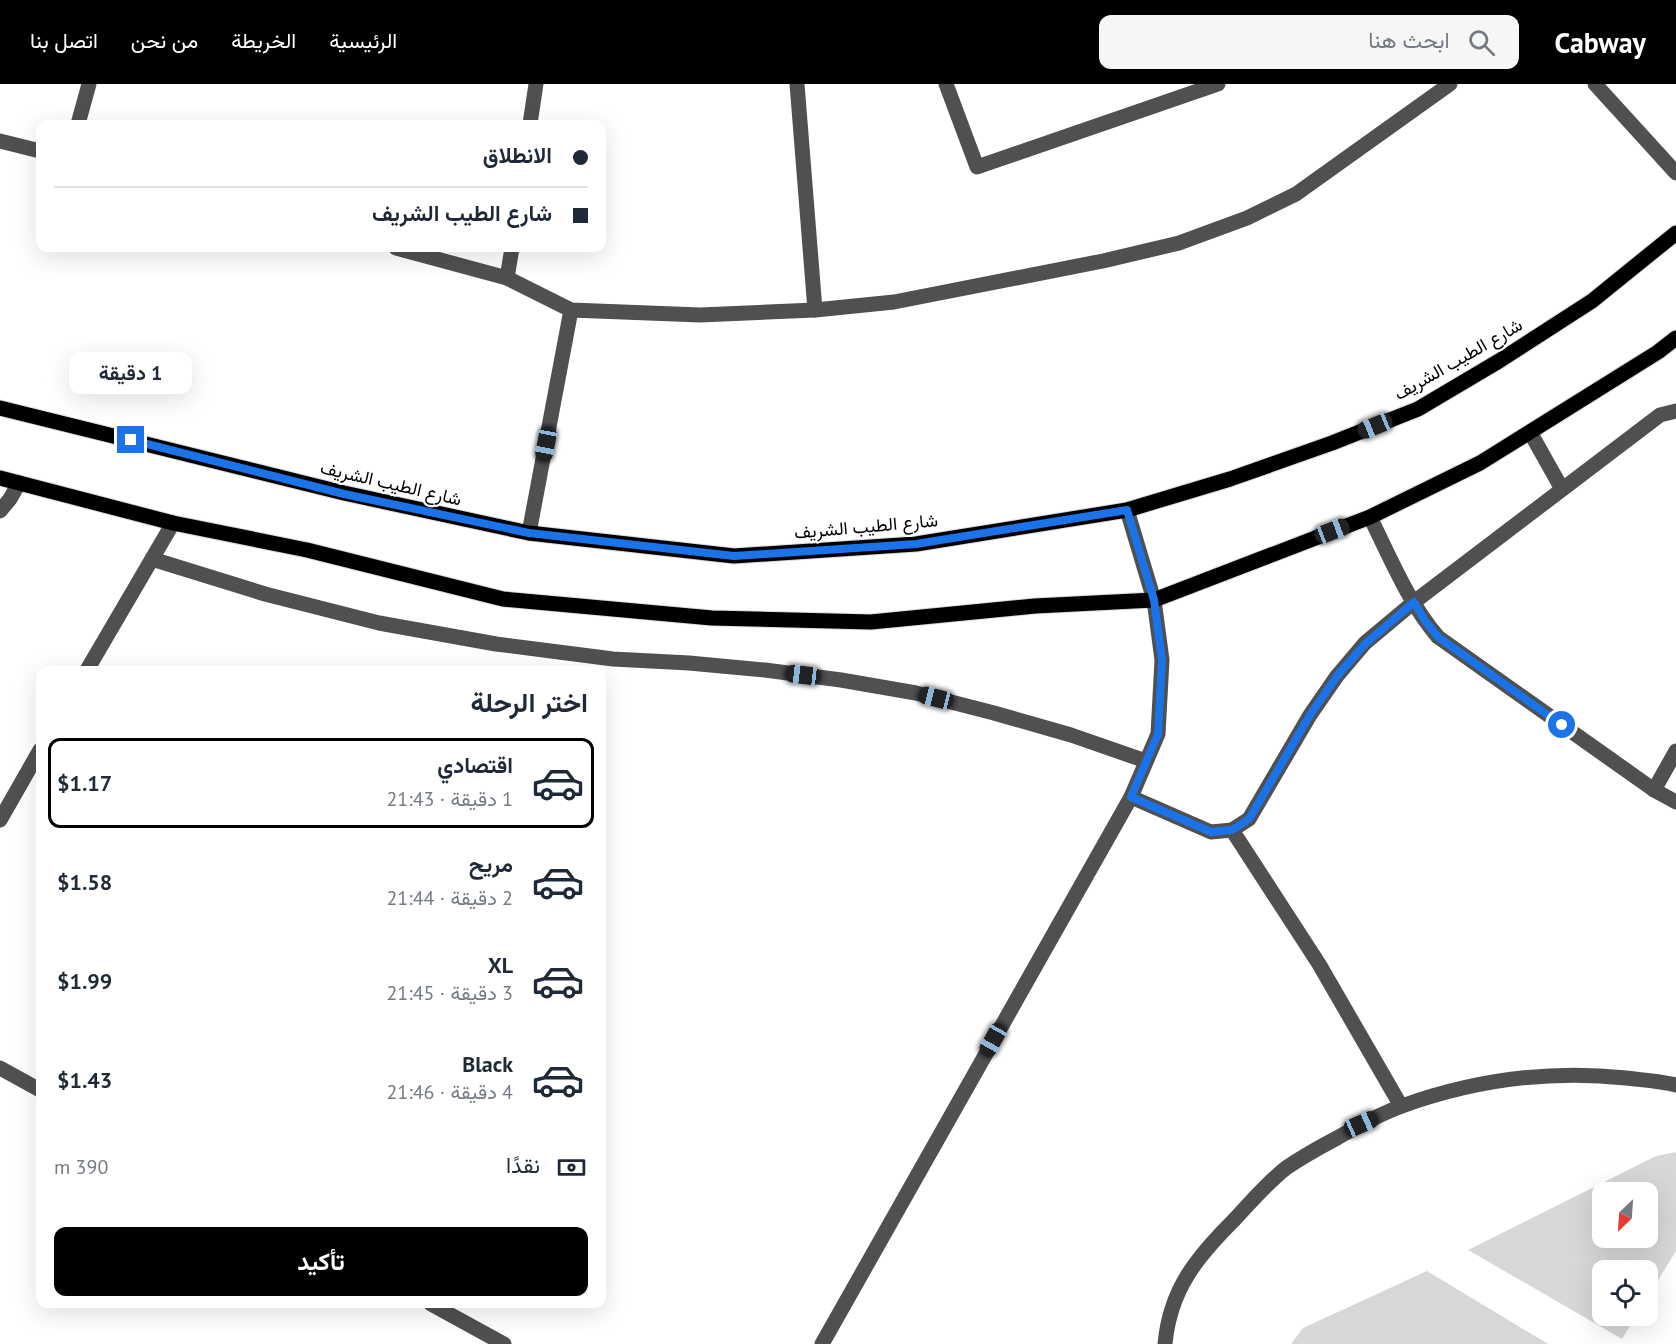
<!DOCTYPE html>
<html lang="ar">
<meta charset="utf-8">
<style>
:root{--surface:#fff;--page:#f6f6f7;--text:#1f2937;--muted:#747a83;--line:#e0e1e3;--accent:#000}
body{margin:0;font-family:"PT Sans",Vazirmatn,sans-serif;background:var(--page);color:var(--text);direction:rtl;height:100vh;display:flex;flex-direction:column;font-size:22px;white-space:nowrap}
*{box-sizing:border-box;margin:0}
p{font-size:20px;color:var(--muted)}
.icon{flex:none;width:33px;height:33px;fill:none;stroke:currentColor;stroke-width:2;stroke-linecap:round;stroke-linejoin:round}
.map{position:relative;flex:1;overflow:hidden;direction:ltr}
.details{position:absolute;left:36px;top:582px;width:570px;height:642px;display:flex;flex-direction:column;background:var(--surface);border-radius:12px;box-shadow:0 6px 24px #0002;direction:rtl}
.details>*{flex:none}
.top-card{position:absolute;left:36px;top:36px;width:570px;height:132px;border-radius:12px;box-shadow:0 6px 24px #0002;direction:rtl;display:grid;align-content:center;height:132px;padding:0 18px;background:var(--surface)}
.needle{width:39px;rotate:205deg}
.fabs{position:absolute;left:1592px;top:1098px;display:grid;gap:12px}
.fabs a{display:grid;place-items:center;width:66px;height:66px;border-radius:12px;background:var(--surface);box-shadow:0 6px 24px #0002;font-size:30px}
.end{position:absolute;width:27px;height:27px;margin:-14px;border:8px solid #1a73e8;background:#fff;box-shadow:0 0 0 3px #fff}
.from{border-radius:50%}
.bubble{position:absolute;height:42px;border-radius:12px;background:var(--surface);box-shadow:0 6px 24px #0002;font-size:20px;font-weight:700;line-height:42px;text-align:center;direction:rtl}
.car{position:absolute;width:18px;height:36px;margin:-18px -9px;border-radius:8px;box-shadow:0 0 4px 2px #0007;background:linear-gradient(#222 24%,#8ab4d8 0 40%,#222 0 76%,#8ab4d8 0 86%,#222 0)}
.top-card b{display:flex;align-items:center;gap:21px;height:57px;font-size:22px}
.top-card b+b{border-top:2px solid var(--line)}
.top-card i{width:15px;height:15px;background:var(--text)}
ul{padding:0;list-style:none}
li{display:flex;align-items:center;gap:18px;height:90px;margin:0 12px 9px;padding:0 6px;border:3px solid transparent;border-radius:12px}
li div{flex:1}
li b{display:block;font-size:22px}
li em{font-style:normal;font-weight:700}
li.selected{border-color:var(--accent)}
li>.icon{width:54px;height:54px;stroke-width:1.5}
h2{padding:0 18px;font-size:27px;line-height:72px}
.pay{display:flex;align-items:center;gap:15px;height:66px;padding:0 18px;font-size:22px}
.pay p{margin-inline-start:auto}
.action{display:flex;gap:12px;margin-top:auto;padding:12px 18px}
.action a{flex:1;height:69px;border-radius:12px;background:var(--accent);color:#fff;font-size:24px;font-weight:700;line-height:69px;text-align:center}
header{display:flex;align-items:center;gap:36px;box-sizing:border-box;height:84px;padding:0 30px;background:var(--accent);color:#fff}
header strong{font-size:28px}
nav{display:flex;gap:33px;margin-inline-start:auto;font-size:21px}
.search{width:420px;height:54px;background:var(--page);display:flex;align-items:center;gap:15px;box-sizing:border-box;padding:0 21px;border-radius:12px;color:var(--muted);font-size:22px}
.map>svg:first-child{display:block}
</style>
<header>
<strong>Cabway</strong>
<div class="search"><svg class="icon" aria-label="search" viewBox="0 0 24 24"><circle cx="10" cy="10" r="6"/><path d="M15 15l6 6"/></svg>ابحث هنا</div>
<nav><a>الرئيسية</a><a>الخريطة</a><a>من نحن</a><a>اتصل بنا</a></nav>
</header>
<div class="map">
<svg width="1676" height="1260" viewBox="0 0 1676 1260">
<rect width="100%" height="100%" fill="#fff"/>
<g fill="#d7d7d7" fill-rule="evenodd">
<path d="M1676,1068V1167L1647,1214V1186H1602V1232H1636L1622,1255L1468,1166L1656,1072ZM1602,1108H1647V1154H1602Z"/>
<path d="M1427,1187L1548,1260H1291L1303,1244Z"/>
</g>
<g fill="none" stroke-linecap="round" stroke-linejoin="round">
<defs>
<g id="major">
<path d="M0,324L344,409L529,449L734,472L916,460L1127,426L1230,395L1332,359L1418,325L1499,277L1592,217L1676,149"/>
<path d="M0,394L173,439L307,466L503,515L712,534L871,538L1035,522L1154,516L1370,433L1480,379L1658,268L1676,254"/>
</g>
</defs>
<use href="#major" stroke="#dbdbdb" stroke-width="17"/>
<g stroke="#505050" stroke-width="15">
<path d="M797,0L815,226"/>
<path d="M946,0L977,83L1218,0"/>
<path d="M1595,0L1676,89"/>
<path d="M78,40L89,0"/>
<path d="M530,40L536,0"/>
<path d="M0,57L40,67"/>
<path d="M396,164L507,194L571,226L700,231L815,226L894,218L1103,177L1179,159L1247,134L1296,110L1450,0"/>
<path d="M507,194L512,164"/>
<path d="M1530,348L1562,405"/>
<path d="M0,427L10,415L19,399"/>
<path d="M1370,433C1390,473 1408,518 1438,553L1654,706L1676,718"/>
<path d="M529,449L571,226"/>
<path d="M152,475L265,510L379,539L496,560L613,575L689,579L765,586L841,596L916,609L994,629L1071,651L1146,677"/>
<path d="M87,586L173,439"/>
<path d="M1654,706L1676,667"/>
<path d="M1131,713L1211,748L1232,746L1249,735L1310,631L1337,592L1365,559L1414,518L1660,331L1676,327"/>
<path d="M0,736L40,666"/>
<path d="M1232,746L1319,880L1401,1022"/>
<path d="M0,984L40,1006"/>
<path d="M431,1220L504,1260"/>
<path d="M822,1260L1131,713L1158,650L1162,576L1154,516L1127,426"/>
<path d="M1165,1260C1170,1205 1197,1173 1234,1136C1250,1119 1268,1098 1286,1084C1302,1073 1320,1063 1337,1054C1358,1042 1380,1030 1402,1022C1474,996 1551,986 1626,994C1643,996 1660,997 1676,1001"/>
</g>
<use href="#major" stroke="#000" stroke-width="15"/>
</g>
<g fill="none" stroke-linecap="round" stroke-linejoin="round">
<path stroke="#1a73e8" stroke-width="8" d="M131,356L344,410L529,449L734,472L916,460L1127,426L1154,516L1162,576L1158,650L1131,713L1211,748L1232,746L1249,735L1310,631L1337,592L1365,560L1414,518L1425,537L1438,553L1562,641"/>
</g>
<g text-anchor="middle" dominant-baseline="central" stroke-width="4.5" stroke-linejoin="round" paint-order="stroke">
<g font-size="18" fill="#000" stroke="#fff">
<text transform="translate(1458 275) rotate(-30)">شارع الطيب الشريف</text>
<text transform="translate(391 399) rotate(13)">شارع الطيب الشريف</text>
<text transform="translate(866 442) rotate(-5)">شارع الطيب الشريف</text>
</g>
</g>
</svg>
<div class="fabs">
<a><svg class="needle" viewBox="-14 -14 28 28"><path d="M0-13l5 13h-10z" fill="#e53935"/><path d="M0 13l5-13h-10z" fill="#747a83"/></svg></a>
<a><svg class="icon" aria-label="locate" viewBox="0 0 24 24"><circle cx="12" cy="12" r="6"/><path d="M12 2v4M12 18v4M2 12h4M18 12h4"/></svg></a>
</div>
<i class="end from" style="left:1562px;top:641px"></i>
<i class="end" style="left:131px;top:356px"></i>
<div class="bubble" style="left:69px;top:268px;width:123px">1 دقيقة</div>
<i class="car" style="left:1375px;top:342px;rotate:248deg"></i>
<i class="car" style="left:546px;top:360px;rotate:191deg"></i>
<i class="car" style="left:1332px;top:447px;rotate:69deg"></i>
<i class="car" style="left:803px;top:591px;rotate:277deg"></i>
<i class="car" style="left:936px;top:614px;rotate:284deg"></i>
<i class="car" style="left:993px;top:956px;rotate:209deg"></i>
<i class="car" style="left:1361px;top:1040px;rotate:66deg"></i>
<div class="top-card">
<b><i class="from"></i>الانطلاق</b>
<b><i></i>شارع الطيب الشريف</b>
</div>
<section class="details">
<h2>اختر الرحلة</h2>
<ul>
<li class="selected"><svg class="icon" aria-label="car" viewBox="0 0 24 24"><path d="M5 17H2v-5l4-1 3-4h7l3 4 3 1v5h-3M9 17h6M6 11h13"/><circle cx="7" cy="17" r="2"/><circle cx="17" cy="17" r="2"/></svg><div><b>اقتصادي</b><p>1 دقيقة · 21:43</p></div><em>$1.17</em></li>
<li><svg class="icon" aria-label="car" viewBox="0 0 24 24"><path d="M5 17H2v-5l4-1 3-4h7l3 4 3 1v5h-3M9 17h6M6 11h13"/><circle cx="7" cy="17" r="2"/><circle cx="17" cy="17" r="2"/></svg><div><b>مريح</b><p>2 دقيقة · 21:44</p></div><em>$1.58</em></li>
<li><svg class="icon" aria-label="car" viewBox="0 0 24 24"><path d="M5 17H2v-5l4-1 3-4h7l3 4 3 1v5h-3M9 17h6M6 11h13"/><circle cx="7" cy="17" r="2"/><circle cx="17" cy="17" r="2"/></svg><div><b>XL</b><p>3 دقيقة · 21:45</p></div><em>$1.99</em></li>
<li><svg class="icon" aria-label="car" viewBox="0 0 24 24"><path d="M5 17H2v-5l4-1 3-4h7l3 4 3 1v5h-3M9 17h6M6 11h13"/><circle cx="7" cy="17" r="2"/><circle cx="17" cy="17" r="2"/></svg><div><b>Black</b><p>4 دقيقة · 21:46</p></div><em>$1.43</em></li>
</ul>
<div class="pay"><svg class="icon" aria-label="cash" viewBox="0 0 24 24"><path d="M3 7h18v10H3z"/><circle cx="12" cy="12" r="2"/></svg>نقدًا<p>390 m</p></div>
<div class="action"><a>تأكيد</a></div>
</section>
</div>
